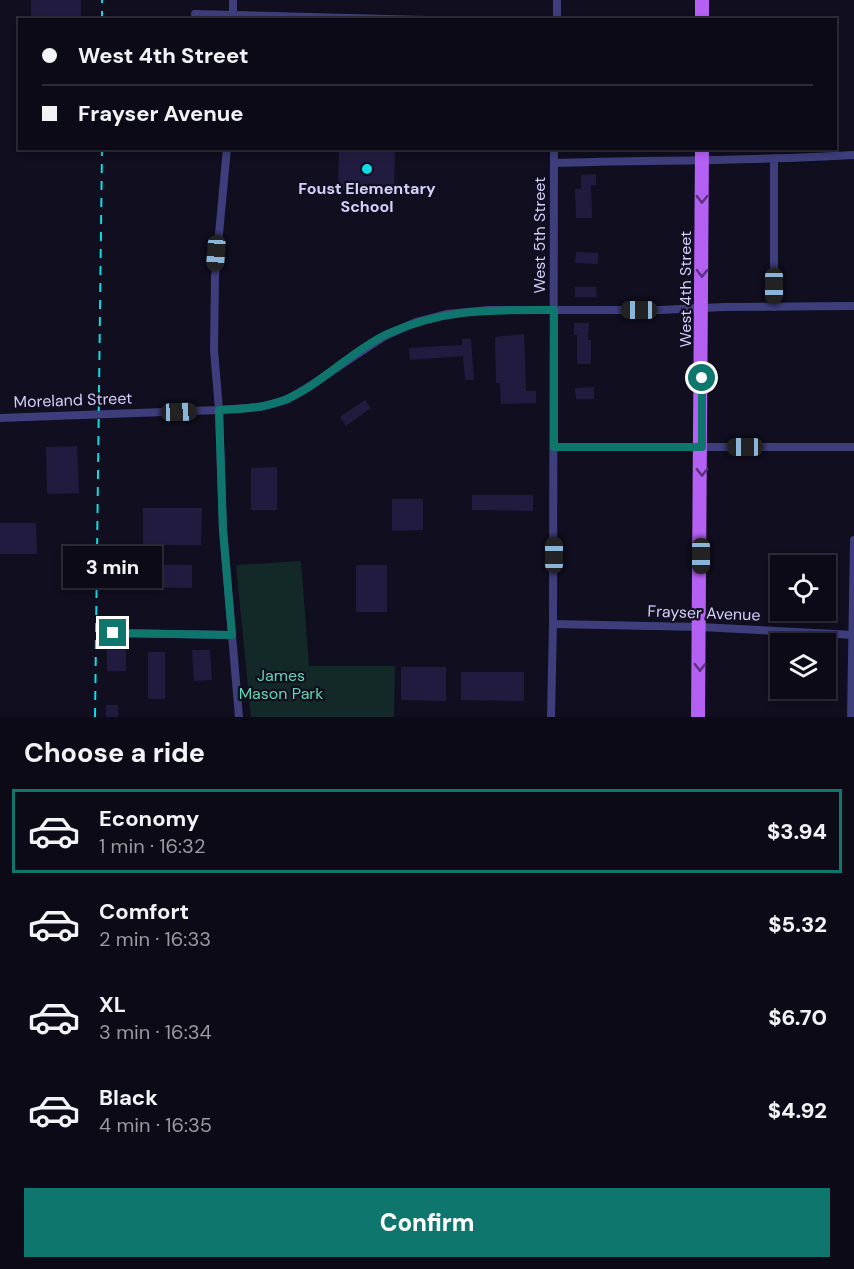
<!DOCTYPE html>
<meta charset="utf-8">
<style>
:root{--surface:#0c0a17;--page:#1a1824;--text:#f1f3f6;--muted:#9a9aa1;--line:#2c2b36;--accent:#0f766e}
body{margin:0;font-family:"DM Sans",sans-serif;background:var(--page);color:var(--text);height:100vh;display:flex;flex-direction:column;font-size:22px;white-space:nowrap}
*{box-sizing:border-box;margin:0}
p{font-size:20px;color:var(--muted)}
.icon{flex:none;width:33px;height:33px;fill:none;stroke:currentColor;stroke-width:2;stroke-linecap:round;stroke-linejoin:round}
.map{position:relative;height:717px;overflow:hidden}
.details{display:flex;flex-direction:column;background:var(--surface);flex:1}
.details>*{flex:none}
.top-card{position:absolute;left:18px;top:18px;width:819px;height:132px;border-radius:0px;box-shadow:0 3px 9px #0003,0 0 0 2px var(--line);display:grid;align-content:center;height:132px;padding:0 24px;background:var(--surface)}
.fabs{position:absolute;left:770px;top:555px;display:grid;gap:12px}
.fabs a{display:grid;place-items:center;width:66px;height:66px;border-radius:0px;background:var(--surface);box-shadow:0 3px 9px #0003,0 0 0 2px var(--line);font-size:30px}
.end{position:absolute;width:27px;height:27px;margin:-14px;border:8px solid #0f766e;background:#fff;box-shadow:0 0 0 3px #fff}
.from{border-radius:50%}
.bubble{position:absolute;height:42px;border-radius:0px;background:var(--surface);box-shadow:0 3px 9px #0003,0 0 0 2px var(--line);font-size:20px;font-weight:800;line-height:42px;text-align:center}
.car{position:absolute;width:18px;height:36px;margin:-18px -9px;border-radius:8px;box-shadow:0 0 4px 2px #0007;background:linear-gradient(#222 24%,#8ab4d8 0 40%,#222 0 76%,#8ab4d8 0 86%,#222 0)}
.top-card b{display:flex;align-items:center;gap:21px;height:57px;font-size:22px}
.top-card b+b{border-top:2px solid var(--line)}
.top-card i{width:15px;height:15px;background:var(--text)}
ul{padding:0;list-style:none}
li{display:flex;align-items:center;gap:18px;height:84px;margin:0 12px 9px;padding:0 12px;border:3px solid transparent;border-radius:0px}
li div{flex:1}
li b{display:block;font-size:22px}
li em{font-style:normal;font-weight:800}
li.selected{border-color:var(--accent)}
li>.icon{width:54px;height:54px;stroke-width:1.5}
h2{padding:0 24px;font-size:27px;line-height:72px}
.primary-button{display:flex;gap:12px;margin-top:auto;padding:12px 24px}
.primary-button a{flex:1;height:69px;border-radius:0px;background:var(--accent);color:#fff;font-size:24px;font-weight:800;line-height:69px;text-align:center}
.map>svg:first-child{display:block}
</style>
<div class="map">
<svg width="854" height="717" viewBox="0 0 854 717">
<rect width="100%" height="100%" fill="#100e1f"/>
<path fill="#122927" d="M301,561L309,666H395L394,717H251L236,565Z"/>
<g fill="#211c3f">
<rect x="31" y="0" width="50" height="20"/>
<path d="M339,148H395L394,191L338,190Z"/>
<path d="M596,174V185H591L592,218H576L575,189H581V175Z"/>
<path d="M576,252L598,253V264L575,263Z"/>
<path d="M575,287H596L597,297H575Z"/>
<path d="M574,323H589L588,340H591V364H577V335H574Z"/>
<path d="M524,334L526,391H536V403L501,404L500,383H496L495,337Z"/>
<path d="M462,339H471L474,380H465L463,356L410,360L409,348L462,345Z"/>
<path d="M594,387V399H576L575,388Z"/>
<path d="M365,400L371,408L346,426L340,417Z"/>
<path d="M77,446L79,493L47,494L46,447Z"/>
<path d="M277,467V510H251V468Z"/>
<path d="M472,495H533V511L472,510Z"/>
<path d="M392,499H423V530L392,531Z"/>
<path d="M143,508H202L201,545H143Z"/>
<path d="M0,523H36L37,554H0Z"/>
<path d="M138,564L192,565V588L137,587Z"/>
<rect x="356" y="565" width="31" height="47"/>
<rect x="107" y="650" width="19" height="21"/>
<path d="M192,650H210L212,680L194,681Z"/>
<rect x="148" y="652" width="17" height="47"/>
<path d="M401,667H446V701L401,700Z"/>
<path d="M461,672H524V701L461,700Z"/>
<rect x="106" y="705" width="12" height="12"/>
</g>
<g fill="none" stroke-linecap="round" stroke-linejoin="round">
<g stroke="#3d3e7b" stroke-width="8">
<path d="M557,0V20"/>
<path d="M195,14L427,20"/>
<path d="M233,19V0"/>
<path d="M227,148L215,277L214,350L219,410L223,530L239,717"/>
<path d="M774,160V307"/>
<path d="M554,163C654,160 754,161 854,155"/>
<path d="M0,418L219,410L261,407L286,400L305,389L385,336L416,322L446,314L488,310H660L724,307L854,306"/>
<path d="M554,447H854"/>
<path d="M553,624L700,627L854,635"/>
<path d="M113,633L232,635"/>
<path d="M551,717L553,624L554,148"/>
<path d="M851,717L854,540"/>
</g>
<g stroke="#b460f3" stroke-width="14">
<path d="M702,0V20"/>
<path d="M698,717L702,148"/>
</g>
<g stroke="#11dce6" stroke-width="2" stroke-dasharray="9 8" stroke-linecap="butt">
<path d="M102,20V0"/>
<path d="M95,717L102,148"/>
</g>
</g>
<defs><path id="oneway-chevron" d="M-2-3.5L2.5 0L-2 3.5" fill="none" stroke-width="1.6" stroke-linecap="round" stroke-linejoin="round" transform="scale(1.5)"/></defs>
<g stroke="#5a337e">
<use href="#oneway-chevron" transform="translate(702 199) rotate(90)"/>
<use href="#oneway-chevron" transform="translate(702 273) rotate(91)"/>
<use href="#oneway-chevron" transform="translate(702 472) rotate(90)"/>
<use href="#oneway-chevron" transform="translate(700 667) rotate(91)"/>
</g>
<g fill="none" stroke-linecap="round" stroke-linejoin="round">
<path stroke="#0f766e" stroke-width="8" d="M113,633L232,635L223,530L219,410C242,409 265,408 287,399C323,383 351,351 387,334C445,308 492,310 554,310V447H702V378"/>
</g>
<circle fill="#11dce6" stroke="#100e1f" stroke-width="2" cx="367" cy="169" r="6"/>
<g text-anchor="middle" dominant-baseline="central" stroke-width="4.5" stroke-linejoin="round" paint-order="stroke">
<g font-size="16" font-weight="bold" fill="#d3d0fb" stroke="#100e1f">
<text x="367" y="188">Foust Elementary<tspan x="367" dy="18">School</tspan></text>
</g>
<g font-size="16" fill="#d3d0fb" stroke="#100e1f">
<text transform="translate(539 235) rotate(-90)">West 5th Street</text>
<text transform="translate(685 289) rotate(-90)">West 4th Street</text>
<text transform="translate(73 400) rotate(-2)">Moreland Street</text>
<text transform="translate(704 613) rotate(2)">Frayser Avenue</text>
</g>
<g font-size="16" fill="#62d5b2" stroke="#100e1f">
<text x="281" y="675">James<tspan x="281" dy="18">Mason Park</tspan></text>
</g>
</g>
</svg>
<div class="fabs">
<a><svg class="icon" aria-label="locate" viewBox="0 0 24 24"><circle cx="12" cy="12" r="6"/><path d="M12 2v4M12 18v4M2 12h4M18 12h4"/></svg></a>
<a><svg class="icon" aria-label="layers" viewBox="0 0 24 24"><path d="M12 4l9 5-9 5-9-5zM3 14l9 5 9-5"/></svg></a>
</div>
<i class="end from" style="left:702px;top:378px"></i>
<i class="end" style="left:113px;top:633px"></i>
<div class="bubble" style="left:63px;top:546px;width:99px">3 min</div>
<i class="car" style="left:216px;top:253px;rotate:184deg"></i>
<i class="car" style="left:774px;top:286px;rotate:180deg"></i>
<i class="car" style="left:639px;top:310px;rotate:270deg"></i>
<i class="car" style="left:179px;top:412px;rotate:88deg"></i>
<i class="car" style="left:745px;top:447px;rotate:270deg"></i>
<i class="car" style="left:554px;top:555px;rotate:0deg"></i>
<i class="car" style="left:701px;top:556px;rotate:180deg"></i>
<div class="top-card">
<b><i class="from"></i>West 4th Street</b>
<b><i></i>Frayser Avenue</b>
</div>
</div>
<section class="details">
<h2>Choose a ride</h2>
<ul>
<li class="selected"><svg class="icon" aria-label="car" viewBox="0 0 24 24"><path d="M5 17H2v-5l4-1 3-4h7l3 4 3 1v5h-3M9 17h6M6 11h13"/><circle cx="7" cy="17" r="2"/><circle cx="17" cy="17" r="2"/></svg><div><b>Economy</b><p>1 min · 16:32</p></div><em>$3.94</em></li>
<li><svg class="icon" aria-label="car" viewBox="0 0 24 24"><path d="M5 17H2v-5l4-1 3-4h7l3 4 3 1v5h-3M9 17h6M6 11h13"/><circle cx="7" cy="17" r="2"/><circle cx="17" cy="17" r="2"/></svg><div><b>Comfort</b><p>2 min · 16:33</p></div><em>$5.32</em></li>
<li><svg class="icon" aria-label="car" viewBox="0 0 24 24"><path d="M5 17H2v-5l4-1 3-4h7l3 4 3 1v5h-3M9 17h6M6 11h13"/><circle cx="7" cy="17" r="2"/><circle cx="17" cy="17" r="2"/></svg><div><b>XL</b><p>3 min · 16:34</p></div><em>$6.70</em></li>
<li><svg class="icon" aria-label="car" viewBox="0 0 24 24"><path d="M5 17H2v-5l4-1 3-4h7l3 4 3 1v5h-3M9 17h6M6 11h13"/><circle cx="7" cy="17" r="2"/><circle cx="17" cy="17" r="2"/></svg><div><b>Black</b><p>4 min · 16:35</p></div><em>$4.92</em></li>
</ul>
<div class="primary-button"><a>Confirm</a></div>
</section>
